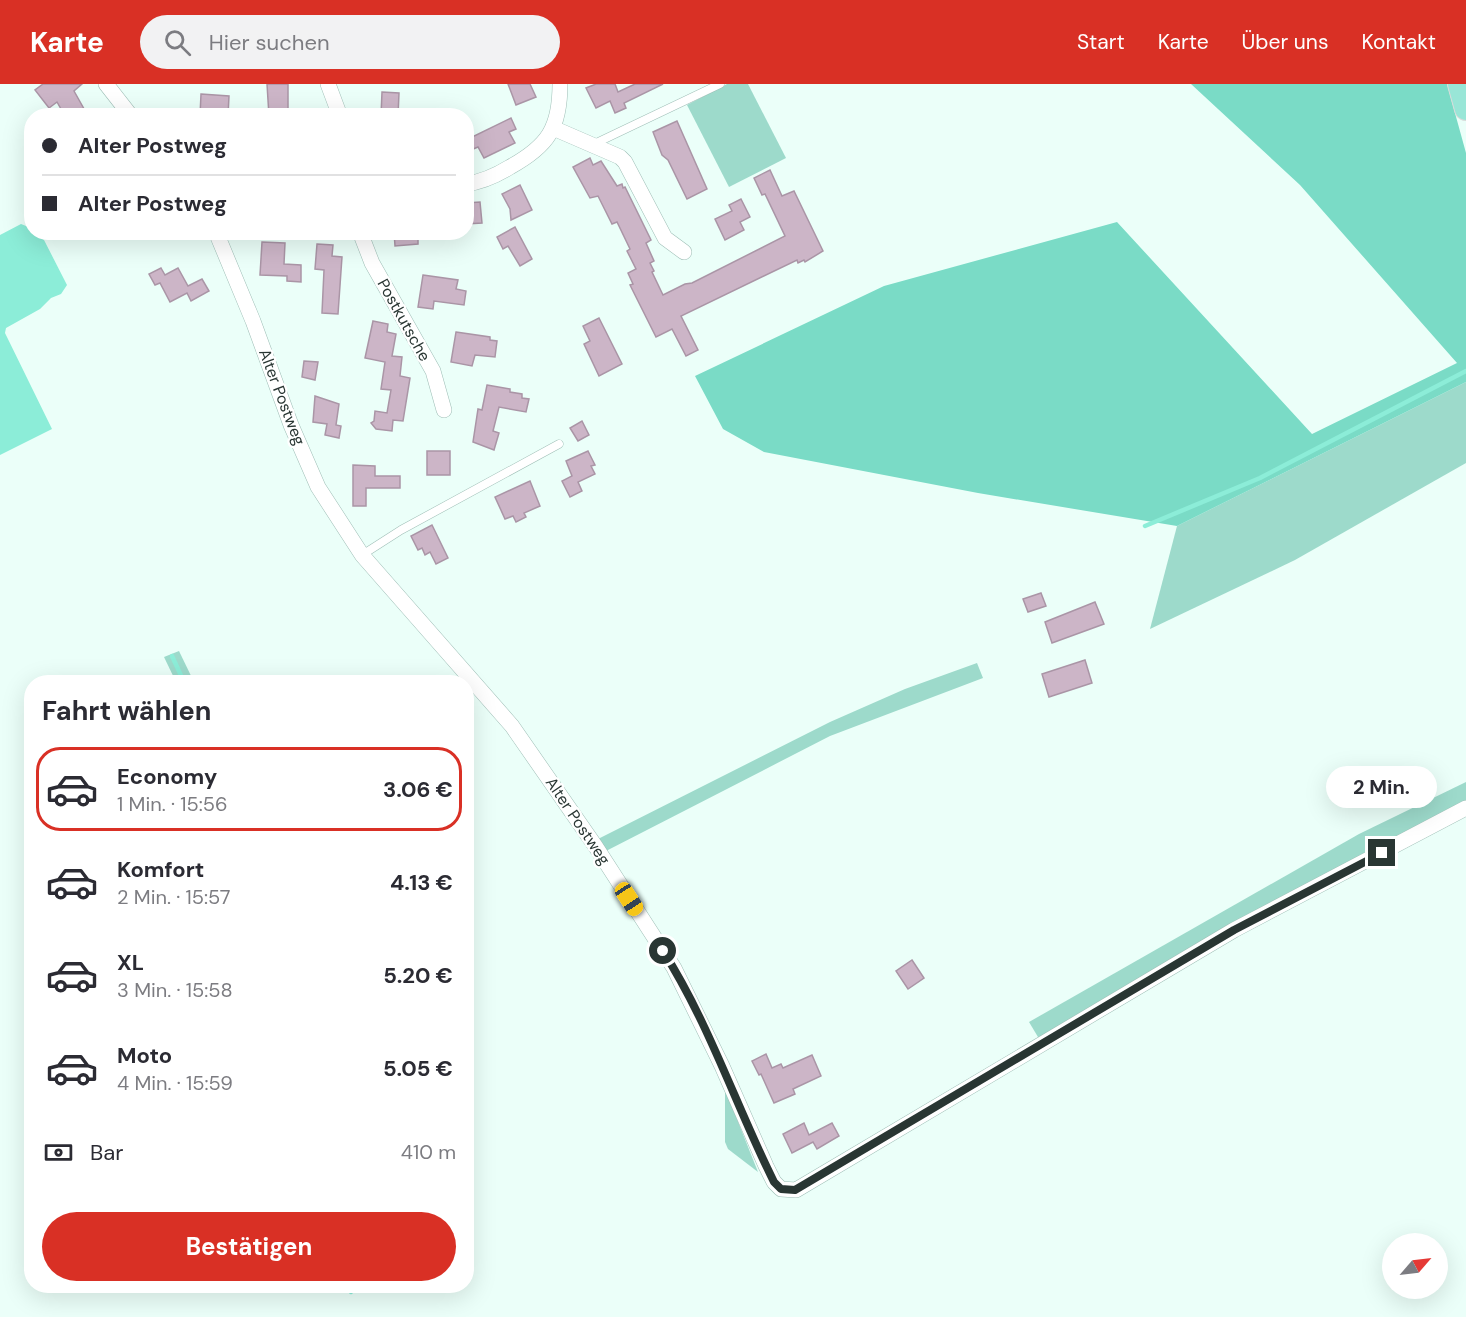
<!DOCTYPE html>
<html lang="de">
<meta charset="utf-8">
<style>
:root{--surface:#fff;--page:#f2f2f3;--text:#2b2b33;--muted:#7c7c81;--line:#e1e1e2;--accent:#d93025}
body{margin:0;font-family:"DM Sans",sans-serif;background:var(--page);color:var(--text);height:100vh;display:flex;flex-direction:column;font-size:22px;white-space:nowrap}
*{box-sizing:border-box;margin:0}
p{font-size:20px;color:var(--muted)}
.icon{flex:none;width:33px;height:33px;fill:none;stroke:currentColor;stroke-width:2;stroke-linecap:round;stroke-linejoin:round}
.map{position:relative;flex:1;overflow:hidden}
.details{position:absolute;left:24px;top:591px;width:450px;height:618px;display:flex;flex-direction:column;background:var(--surface);border-radius:24px;box-shadow:0 6px 24px #0002}
.details>*{flex:none}
.hud{position:absolute;left:24px;top:24px;width:450px;height:132px;border-radius:24px;box-shadow:0 6px 24px #0002;display:grid;align-content:center;height:132px;padding:0 18px;background:var(--surface)}
.needle{width:39px;rotate:62deg}
.buttons{position:absolute;left:1382px;top:1149px;display:grid;gap:12px}
.buttons a{display:grid;place-items:center;width:66px;height:66px;border-radius:50%;background:var(--surface);box-shadow:0 6px 24px #0002;font-size:30px}
.end{position:absolute;width:27px;height:27px;margin:-14px;border:8px solid #293633;background:#fff;box-shadow:0 0 0 3px #fff}
.from{border-radius:50%}
.bubble{position:absolute;height:42px;border-radius:21px;background:var(--surface);box-shadow:0 6px 24px #0002;font-size:20px;font-weight:700;line-height:42px;text-align:center}
.car{position:absolute;width:18px;height:36px;margin:-18px -9px;border-radius:8px;box-shadow:0 0 4px 2px #0007;background:linear-gradient(#f5c518 24%,#345 0 40%,#f5c518 0 76%,#345 0 86%,#f5c518 0)}
.hud b{display:flex;align-items:center;gap:21px;height:57px;font-size:22px}
.hud b+b{border-top:2px solid var(--line)}
.hud i{width:15px;height:15px;background:var(--text)}
ul{padding:0;list-style:none}
li{display:flex;align-items:center;gap:18px;height:84px;margin:0 12px 9px;padding:0 6px;border:3px solid transparent;border-radius:24px}
li div{flex:1}
li b{display:block;font-size:22px}
li em{font-style:normal;font-weight:700}
li.on{border-color:var(--accent)}
li>.icon{width:54px;height:54px;stroke-width:1.5}
h2{padding:0 18px;font-size:27px;line-height:72px}
.pay{display:flex;align-items:center;gap:15px;height:66px;padding:0 18px;font-size:22px}
.pay p{margin-inline-start:auto}
.button{display:flex;gap:12px;margin-top:auto;padding:12px 18px}
.button a{flex:1;height:69px;border-radius:36px;background:var(--accent);color:#fff;font-size:24px;font-weight:700;line-height:69px;text-align:center}
header{display:flex;align-items:center;gap:36px;box-sizing:border-box;height:84px;padding:0 30px;background:var(--accent);color:#fff}
header strong{font-size:28px}
nav{display:flex;gap:33px;margin-inline-start:auto;font-size:21px}
.search{width:420px;height:54px;background:var(--page);display:flex;align-items:center;gap:15px;box-sizing:border-box;padding:0 21px;border-radius:33px;color:var(--muted);font-size:22px}
.map>svg:first-child{display:block}
</style>
<header>
<strong>Karte</strong>
<div class="search"><svg class="icon" aria-label="search" viewBox="0 0 24 24"><circle cx="10" cy="10" r="6"/><path d="M15 15l6 6"/></svg>Hier suchen</div>
<nav><a>Start</a><a>Karte</a><a>Über uns</a><a>Kontakt</a></nav>
</header>
<div class="map">
<svg width="1466" height="1233" viewBox="0 0 1466 1233">
<rect width="100%" height="100%" fill="#ebfff9"/>
<g fill="#9ddacb">
<path d="M727,0H748L786,74L729,103L687,21Z"/>
<path d="M1466,298V379L1295,476L1150,545L1177,442Z"/>
<path d="M179,567L194,598H176L164,573Z"/>
<path d="M977,579L983,594L830,652L606,767L598,755L830,638L905,605Z"/>
<path d="M1466,698V721L1041,958L1029,938L1359,750Z"/>
<path d="M725,1005L758,1088L728,1065L725,1058Z"/>
</g>
<path fill="#7adbc6" d="M1191,0H1447L1466,69V298L1177,442L978,409L764,368L723,345L695,292L884,202L1117,138L1312,350L1457,279L1300,101Z"/>
<path fill="#8cedd8" d="M21,140L31,144L32,148L37,149L44,156L67,201L61,210L51,214L40,225L6,244L5,249L52,345L0,371V151Z"/>
<g fill="none" stroke-linecap="round" stroke-linejoin="round">
<g stroke="#8cedd8" stroke-width="4.5">
<path d="M1145,442L1260,394L1466,287"/>
<path d="M172,572L184,598"/>
<path d="M348,1202L351,1208"/>
</g>
</g>
<g fill="#ccb5c7" stroke="#aa95a6" stroke-width="1.5">
<path d="M43,0H82L74,7L88,32H65L57,18L49,24L35,6Z"/>
<path d="M267,0H288V32H269Z"/>
<path d="M508,0H530L536,13L516,21Z"/>
<path d="M596,0H615L618,8L635,0H663L624,19L626,24L615,29L610,17L596,24L586,4Z"/>
<path d="M382,8L399,9L398,32H381Z"/>
<path d="M201,10L229,12L228,32H200Z"/>
<path d="M511,34L516,45L509,48L515,59L484,74L478,63L466,68V56Z"/>
<path d="M677,37L707,105L687,115L668,76L662,71L653,48Z"/>
<path d="M590,74L593,81L601,77L617,102L622,100L623,104L625,103L651,156L646,159L654,177L650,179L654,187L652,188L663,211L685,200L692,199L785,152L765,110L762,111L754,94L770,86L782,112L794,107L823,167L805,178L804,176L798,179L797,176L681,232L698,266L686,272L672,245L656,253L630,201L633,200L628,189L636,185L627,167L630,165L617,138L612,140L598,112L590,114L573,83Z"/>
<path d="M520,101L532,126L511,136L510,125L502,110Z"/>
<path d="M741,115L750,133L740,138L744,146L725,156L715,135L732,127L729,121Z"/>
<path d="M480,118L482,139L466,140V119Z"/>
<path d="M515,143L532,175L520,182L508,162L503,165L497,153Z"/>
<path d="M394,148H418V160L395,162Z"/>
<path d="M262,158L285,159L284,180L301,181V198L287,197V192L260,191Z"/>
<path d="M317,160L333,161L332,172L342,173L338,230L322,229L324,186L315,185Z"/>
<path d="M161,184L165,191L178,184L188,202L202,195L209,207L191,217L187,209L170,218L160,199L155,201L149,190Z"/>
<path d="M423,191L458,196L456,205L466,207L464,221L434,217L433,225L418,223Z"/>
<path d="M599,234L622,280L599,292L584,260L590,257L583,242Z"/>
<path d="M373,237L388,240L387,248L396,250L392,272L402,273L400,292L410,294L403,337L393,336L392,347L376,345L371,339L374,337L375,327L387,329L391,306L381,305L385,278L365,274Z"/>
<path d="M456,248L490,253V256L497,257L495,273L475,271L472,282L451,278Z"/>
<path d="M304,277L318,278L315,296L302,293Z"/>
<path d="M487,301L510,305V308L522,310V314L529,315L526,328L499,323L493,347L499,349L494,366L473,358L478,325L482,326Z"/>
<path d="M315,312L339,320L336,341L341,342L339,354L325,351L327,340L313,338Z"/>
<path d="M582,337L589,351L578,357L570,344Z"/>
<rect x="427" y="367" width="23" height="24"/>
<path d="M588,367L595,381L591,382L595,390L578,398L582,407L570,413L562,397L572,392L566,377Z"/>
<path d="M353,381L375,382V392H400V404H366V422H353Z"/>
<path d="M530,397L540,422L524,429L526,433L516,438L513,432L505,435L495,413Z"/>
<path d="M432,441L448,474L436,480L430,468L425,471L422,464L418,466L411,452Z"/>
<path d="M1041,509L1046,522L1028,528L1023,515Z"/>
<path d="M1095,518L1104,540L1052,559L1045,538Z"/>
<path d="M1085,576L1092,599L1049,613L1042,590Z"/>
<path d="M912,876L924,894L908,905L896,887Z"/>
<path d="M766,970L772,984L781,980L783,984L812,971L821,992L793,1005L795,1010L774,1019L761,990L759,991L752,977Z"/>
<path d="M804,1039L809,1051L832,1039L839,1052L817,1065L813,1058L792,1069L783,1050Z"/>
</g>
<g fill="none" stroke-linecap="round" stroke-linejoin="round">
<defs>
<g id="lane">
<path d="M594,60L720,0"/>
<path d="M362,471L401,446L559,360"/>
</g>
<g id="street">
<path d="M106,0L131,32"/>
<path d="M328,0L340,32"/>
<path d="M553,44L620,73L625,78L665,154L684,168"/>
<path d="M466,100C482,98 497,91 510,83C548,62 560,44 560,0"/>
<path d="M216,148L253,237L291,341L318,403L362,471L512,642L596,763L674,884L722,982L766,1082L774,1098L781,1105L796,1106L1234,846L1466,724"/>
<path d="M360,148L372,179L433,287L444,326"/>
</g>
<path id="primary" d="M1459,0L1466,25"/>
</defs>
<use href="#lane" stroke="#9ebeb6" stroke-width="9"/>
<use href="#street" stroke="#9ebeb6" stroke-width="16"/>
<use href="#primary" stroke="#d8dbda" stroke-width="24"/>
<use href="#lane" stroke="#fff" stroke-width="8"/>
<use href="#street" stroke="#fff" stroke-width="15"/>
<use href="#primary" stroke="#99e6d7" stroke-width="22"/>
</g>
<g fill="none" stroke-linecap="round" stroke-linejoin="round">
<path stroke="#293633" stroke-width="8" d="M663,867C709,939 736,1022 774,1098L781,1105L795,1106L1234,846L1382,769"/>
</g>
<g text-anchor="middle" dominant-baseline="central" stroke-width="4.5" stroke-linejoin="round" paint-order="stroke">
<g font-size="16" fill="#293633" stroke="#fff">
<text transform="translate(404 236) rotate(61)">Postkutsche</text>
<text transform="translate(282 313) rotate(69)">Alter Postweg</text>
<text transform="translate(578 737) rotate(56)">Alter Postweg</text>
</g>
</g>
</svg>
<div class="buttons">
<a><svg class="needle" viewBox="-14 -14 28 28"><path d="M0-13l5 13h-10z" fill="#e53935"/><path d="M0 13l5-13h-10z" fill="#7c7c81"/></svg></a>
</div>
<i class="end from" style="left:663px;top:867px"></i>
<i class="end" style="left:1382px;top:769px"></i>
<div class="bubble" style="left:1326px;top:682px;width:111px">2 Min.</div>
<i class="car" style="left:629px;top:815px;rotate:147deg"></i>
<div class="hud">
<b><i class="from"></i>Alter Postweg</b>
<b><i></i>Alter Postweg</b>
</div>
<section class="details">
<h2>Fahrt wählen</h2>
<ul>
<li class="on"><svg class="icon" aria-label="car" viewBox="0 0 24 24"><path d="M5 17H2v-5l4-1 3-4h7l3 4 3 1v5h-3M9 17h6M6 11h13"/><circle cx="7" cy="17" r="2"/><circle cx="17" cy="17" r="2"/></svg><div><b>Economy</b><p>1 Min. · 15:56</p></div><em>3.06 €</em></li>
<li><svg class="icon" aria-label="car" viewBox="0 0 24 24"><path d="M5 17H2v-5l4-1 3-4h7l3 4 3 1v5h-3M9 17h6M6 11h13"/><circle cx="7" cy="17" r="2"/><circle cx="17" cy="17" r="2"/></svg><div><b>Komfort</b><p>2 Min. · 15:57</p></div><em>4.13 €</em></li>
<li><svg class="icon" aria-label="car" viewBox="0 0 24 24"><path d="M5 17H2v-5l4-1 3-4h7l3 4 3 1v5h-3M9 17h6M6 11h13"/><circle cx="7" cy="17" r="2"/><circle cx="17" cy="17" r="2"/></svg><div><b>XL</b><p>3 Min. · 15:58</p></div><em>5.20 €</em></li>
<li><svg class="icon" aria-label="car" viewBox="0 0 24 24"><path d="M5 17H2v-5l4-1 3-4h7l3 4 3 1v5h-3M9 17h6M6 11h13"/><circle cx="7" cy="17" r="2"/><circle cx="17" cy="17" r="2"/></svg><div><b>Moto</b><p>4 Min. · 15:59</p></div><em>5.05 €</em></li>
</ul>
<div class="pay"><svg class="icon" aria-label="cash" viewBox="0 0 24 24"><path d="M3 7h18v10H3z"/><circle cx="12" cy="12" r="2"/></svg>Bar<p>410 m</p></div>
<div class="button"><a>Bestätigen</a></div>
</section>
</div>
